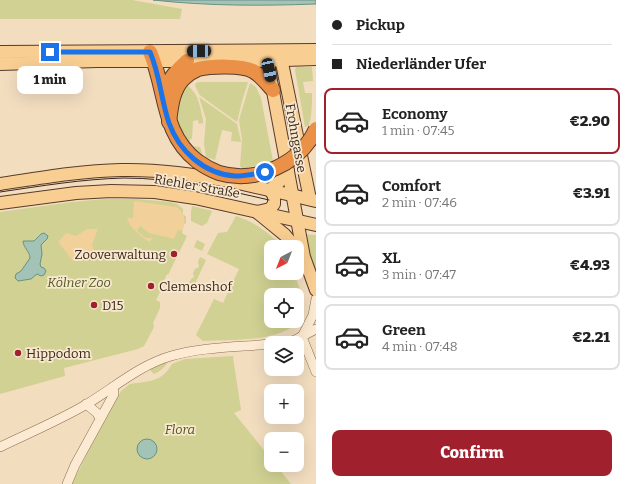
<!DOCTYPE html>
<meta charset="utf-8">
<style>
:root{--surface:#fff;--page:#f6f6f6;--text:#222;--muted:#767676;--line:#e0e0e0;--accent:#a0202e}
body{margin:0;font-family:Bitter,serif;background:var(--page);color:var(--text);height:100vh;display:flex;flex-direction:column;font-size:15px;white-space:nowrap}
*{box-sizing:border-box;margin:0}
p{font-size:13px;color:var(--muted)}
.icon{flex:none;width:22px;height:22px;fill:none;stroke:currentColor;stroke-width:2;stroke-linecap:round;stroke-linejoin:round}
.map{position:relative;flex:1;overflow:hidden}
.side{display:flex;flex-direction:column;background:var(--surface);width:312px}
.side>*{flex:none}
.top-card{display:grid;align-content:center;height:88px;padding:0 16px;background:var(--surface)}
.needle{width:26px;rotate:222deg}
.tools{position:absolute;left:264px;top:240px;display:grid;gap:8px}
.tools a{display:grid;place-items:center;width:40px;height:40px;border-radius:8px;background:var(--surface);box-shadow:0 4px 16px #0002;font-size:20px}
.end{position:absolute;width:18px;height:18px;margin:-9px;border:5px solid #1a73e8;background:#fff;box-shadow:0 0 0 2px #fff}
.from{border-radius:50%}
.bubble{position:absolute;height:28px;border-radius:8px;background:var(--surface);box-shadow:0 4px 16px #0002;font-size:13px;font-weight:800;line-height:28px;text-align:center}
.car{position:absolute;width:12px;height:24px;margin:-12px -6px;border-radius:5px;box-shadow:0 0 3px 1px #0007;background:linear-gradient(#222 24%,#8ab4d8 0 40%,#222 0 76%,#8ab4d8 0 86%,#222 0)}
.top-card b{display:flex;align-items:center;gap:14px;height:38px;font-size:15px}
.top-card b+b{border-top:1px solid var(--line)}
.top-card i{width:10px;height:10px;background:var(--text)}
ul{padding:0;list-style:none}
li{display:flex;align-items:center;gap:12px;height:66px;margin:0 8px 6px;padding:0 8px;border:2px solid var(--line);border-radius:8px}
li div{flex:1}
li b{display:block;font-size:15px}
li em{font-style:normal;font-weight:800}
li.active{border-color:var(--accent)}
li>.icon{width:36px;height:36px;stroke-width:1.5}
.cta{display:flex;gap:8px;margin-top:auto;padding:8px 16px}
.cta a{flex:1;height:46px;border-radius:8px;background:var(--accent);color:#fff;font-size:16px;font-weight:800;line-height:46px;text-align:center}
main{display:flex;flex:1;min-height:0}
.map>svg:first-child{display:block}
</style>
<main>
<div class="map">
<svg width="316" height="484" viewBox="0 0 316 484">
<rect width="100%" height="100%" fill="#f2ddbf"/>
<g fill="#d0d192" fill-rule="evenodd">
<path d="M0,0H132L182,9L180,19H0Z"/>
<path d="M296,67H312L313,81L303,82L305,93H312C312,104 312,114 309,125L305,127L295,70Z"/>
<path d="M200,82H248L242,101L237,122L201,96L199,94L195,85L196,83Z"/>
<path d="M250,83L256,87L261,98L273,161L243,169L240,166L242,140L239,120Z"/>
<path d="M188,86C199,94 200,108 203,120V123L199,124L198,120L193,121L192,139H190V146L200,147L204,159C199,154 192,149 188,143C185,140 183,136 182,132C173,114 175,101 188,86Z"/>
<path d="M199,97L237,124L241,142L231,141L232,132L222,130L215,160L206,157L204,144L206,119Z"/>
<path d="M105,199H136L171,202L177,204L183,209V215L186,216V223L184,224L182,233L187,236L168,275L167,274L159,291L160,292L156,300L160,302V308L153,323L154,327L144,346L138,349L64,368L65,376L0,394V212L72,202Z"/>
<path d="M192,206L212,211L207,223L202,226L191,221V212Z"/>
<path d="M236,216C252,221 271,233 282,247H271V273H294C297,283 304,295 304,305C303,345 230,339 203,341L196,335L214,299L223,303L239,269L207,254L218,233L227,232ZM271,295H297V321H271Z"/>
<path d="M304,234L316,235V281Z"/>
<path d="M197,240L205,244L202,251L194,247Z"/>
<path d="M200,257L206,260L194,286L189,283L191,279L194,277L193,273L195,269L199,267L198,262Z"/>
<path d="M233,356L234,364L241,410L234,413L271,459V465H276L291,484H72L88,452L121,391L130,384C148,381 161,383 172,364L185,359Z"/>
<path d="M169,360C165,367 161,371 154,374L149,369Z"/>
</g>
<g fill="#f1d099">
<path d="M134,201L177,207C186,214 186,222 182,231L178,230L174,239L149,233L140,226L137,231L146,238H153L149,242C140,235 130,229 127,218H133Z"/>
<path d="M87,229H98L92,245L96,257L84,259L79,257L73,261L58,242L66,233L76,236Z"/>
</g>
<g fill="#a2c3b6" stroke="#699283">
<path d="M153,0H316V4C261,6 207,6 153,0Z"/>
<path d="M44,233L48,236L47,239L41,245L42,254L40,264L41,267L44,268L46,271L44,275L41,276L37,274L31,279L18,281L15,278L16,274L21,271L30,258C30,252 23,247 23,241H34L41,234Z"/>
<circle cx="147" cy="449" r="10"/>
</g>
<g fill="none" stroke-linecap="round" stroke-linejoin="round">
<defs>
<g id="minor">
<path d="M302,337L313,315L316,299"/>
<path d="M302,337L316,372"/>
<path d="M284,343L295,340L316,329"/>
<path d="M86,404L97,413L100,419"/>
<path d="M0,447C29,433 60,420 87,404C115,387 140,365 171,356C200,347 240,347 271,344"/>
<path d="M67,484L75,465L114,394L113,387"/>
</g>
<g id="major">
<path d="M0,52L316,50"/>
<path d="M273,54L269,61V70L304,257L316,290"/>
<path d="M277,55L281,61L283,68L310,199"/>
<path d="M0,64L97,61H253L316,59"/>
<path d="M0,184C40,178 80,171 121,170C159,169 196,175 233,182C261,188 289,194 316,201"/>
<path d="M0,203L76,193L111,191L155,192L195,198L316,225"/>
<path d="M257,212L270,209L274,204V196L270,190L279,182L288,171"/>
<path d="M258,213L285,235L295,247"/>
</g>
<g id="highway">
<path d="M150,52C167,90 161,133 197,161"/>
<path d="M164,99C169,78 172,75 187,61"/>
<path d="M169,122C171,107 172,91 183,79C187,75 193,71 198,69C211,66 242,65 253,71C261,75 267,84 273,90"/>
</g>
</defs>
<use href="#minor" stroke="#8c6d55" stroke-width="10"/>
<use href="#major" stroke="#593b2a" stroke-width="14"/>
<use href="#highway" stroke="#593b2a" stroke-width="16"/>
<use href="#minor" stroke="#fcebd2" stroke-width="9"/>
<use href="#major" stroke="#f9ce92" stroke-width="12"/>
<use href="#highway" stroke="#ea9147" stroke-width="14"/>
<path stroke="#3a271b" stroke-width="1" d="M0,192C41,186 83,179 124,178C173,178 222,189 269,200"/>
<defs>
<path id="highway-bridge" d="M197,161C204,166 211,170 219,173C256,184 300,164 316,129"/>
</defs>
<use href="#highway-bridge" stroke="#593b2a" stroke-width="16" stroke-linecap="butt"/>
<use href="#highway-bridge" stroke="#ea9147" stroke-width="14"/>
</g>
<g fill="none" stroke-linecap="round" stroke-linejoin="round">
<path stroke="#1a73e8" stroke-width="5" d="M50,52H150C160,75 161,100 169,123C179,151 204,174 235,176C245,176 255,174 265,172"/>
</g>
<g fill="#a0202e" stroke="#f8e8cf" stroke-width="1.5">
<circle cx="174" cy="254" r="4"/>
<circle cx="151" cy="286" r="4"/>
<circle cx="94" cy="305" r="4"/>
<circle cx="18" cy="353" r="4"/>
</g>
<g text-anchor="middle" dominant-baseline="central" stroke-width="3.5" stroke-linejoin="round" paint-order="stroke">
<g font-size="13" fill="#3a271b" stroke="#f8e8cf">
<text transform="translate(296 138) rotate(80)">Frohngasse</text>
<text transform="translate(197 186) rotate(10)">Riehler Straße</text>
</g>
<g font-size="13" fill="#3a271b" stroke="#f8e8cf" text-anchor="start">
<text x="166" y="254" text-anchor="end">Zooverwaltung</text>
<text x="159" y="286">Clemenshof</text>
<text x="102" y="305">D15</text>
<text x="26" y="353">Hippodom</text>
</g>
<g font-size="13" font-style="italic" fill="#505820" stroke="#f8e8cf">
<text x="79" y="282">Kölner Zoo</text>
<text x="180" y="429">Flora</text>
</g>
</g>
</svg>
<div class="tools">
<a><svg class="needle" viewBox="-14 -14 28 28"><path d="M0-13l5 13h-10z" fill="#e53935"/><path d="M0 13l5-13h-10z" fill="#767676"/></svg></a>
<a><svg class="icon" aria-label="locate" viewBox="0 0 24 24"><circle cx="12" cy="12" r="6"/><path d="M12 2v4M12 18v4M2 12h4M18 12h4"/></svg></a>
<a><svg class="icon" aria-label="layers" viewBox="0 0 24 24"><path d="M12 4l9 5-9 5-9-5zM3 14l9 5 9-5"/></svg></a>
<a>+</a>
<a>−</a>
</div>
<i class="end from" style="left:265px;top:172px"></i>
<i class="end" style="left:50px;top:52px"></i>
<div class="bubble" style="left:17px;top:66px;width:66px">1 min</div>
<i class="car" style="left:199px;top:51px;rotate:269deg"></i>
<i class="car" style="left:269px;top:70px;rotate:168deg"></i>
</div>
<section class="side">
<div class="top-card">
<b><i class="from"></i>Pickup</b>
<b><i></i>Niederländer Ufer</b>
</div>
<ul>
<li class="active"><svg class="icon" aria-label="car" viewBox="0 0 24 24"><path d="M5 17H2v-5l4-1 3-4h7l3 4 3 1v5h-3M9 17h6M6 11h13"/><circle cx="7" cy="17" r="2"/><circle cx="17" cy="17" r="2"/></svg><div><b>Economy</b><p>1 min · 07:45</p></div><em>€2.90</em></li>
<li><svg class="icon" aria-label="car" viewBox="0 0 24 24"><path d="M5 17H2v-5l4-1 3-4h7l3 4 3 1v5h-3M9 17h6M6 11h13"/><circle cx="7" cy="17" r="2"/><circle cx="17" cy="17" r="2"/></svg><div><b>Comfort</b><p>2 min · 07:46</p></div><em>€3.91</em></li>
<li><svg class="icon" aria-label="car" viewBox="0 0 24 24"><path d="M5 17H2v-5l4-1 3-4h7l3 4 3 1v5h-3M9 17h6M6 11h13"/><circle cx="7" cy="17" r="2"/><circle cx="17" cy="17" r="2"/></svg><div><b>XL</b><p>3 min · 07:47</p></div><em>€4.93</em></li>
<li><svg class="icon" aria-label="car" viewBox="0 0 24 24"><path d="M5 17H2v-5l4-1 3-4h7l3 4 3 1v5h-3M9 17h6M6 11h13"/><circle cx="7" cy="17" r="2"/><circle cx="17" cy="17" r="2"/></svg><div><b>Green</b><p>4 min · 07:48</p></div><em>€2.21</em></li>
</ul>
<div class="cta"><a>Confirm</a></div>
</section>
</main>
